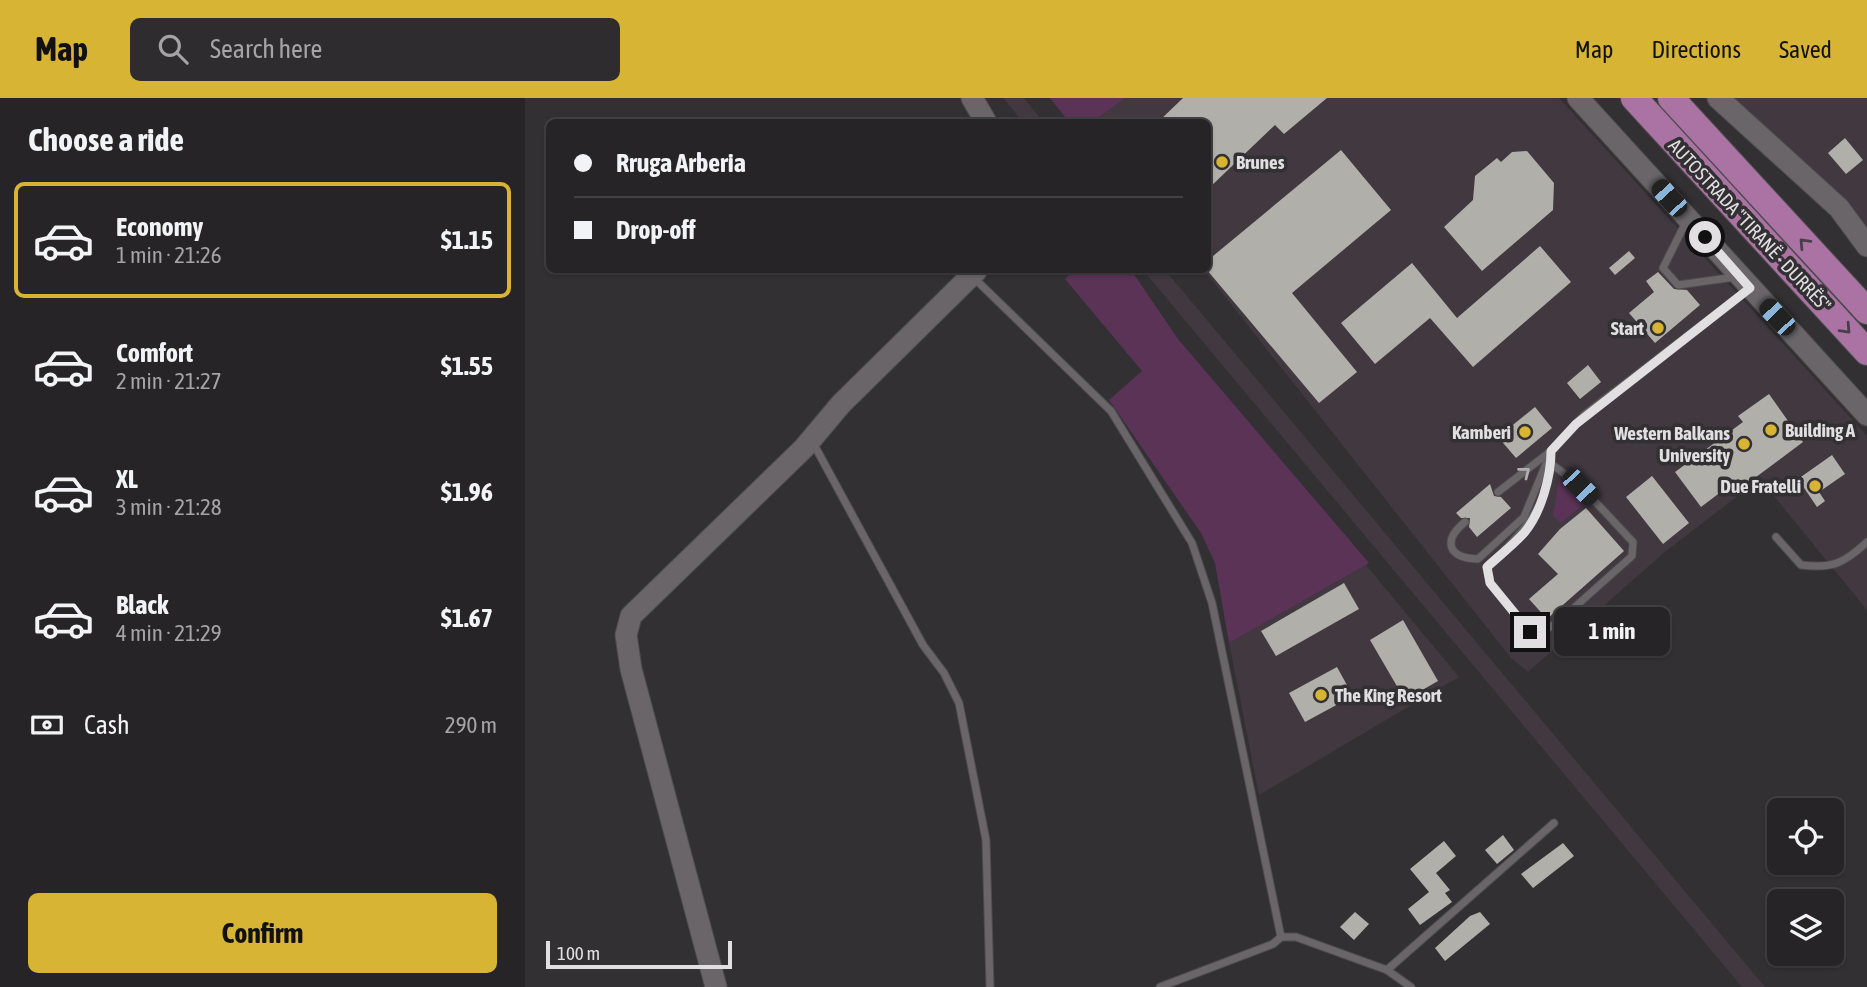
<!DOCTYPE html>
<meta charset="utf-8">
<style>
:root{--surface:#262426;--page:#2e2c2e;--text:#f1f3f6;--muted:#a4a4a7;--line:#424143;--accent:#d8b434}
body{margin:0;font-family:"Asap Condensed",sans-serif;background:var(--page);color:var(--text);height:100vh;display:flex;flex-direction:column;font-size:26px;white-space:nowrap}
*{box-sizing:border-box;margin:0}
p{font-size:23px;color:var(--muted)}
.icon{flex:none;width:38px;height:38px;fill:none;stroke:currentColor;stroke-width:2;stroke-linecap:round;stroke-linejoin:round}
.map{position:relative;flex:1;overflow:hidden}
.panel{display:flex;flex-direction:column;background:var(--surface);width:525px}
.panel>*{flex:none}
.guide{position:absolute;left:21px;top:21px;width:665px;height:154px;border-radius:10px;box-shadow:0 2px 5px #0004,0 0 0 2px var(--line);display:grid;align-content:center;height:154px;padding:0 28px;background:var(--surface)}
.buttons{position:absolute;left:1242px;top:700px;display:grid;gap:14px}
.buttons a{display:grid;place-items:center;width:77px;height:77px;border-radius:10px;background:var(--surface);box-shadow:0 2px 5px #0004,0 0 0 2px var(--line);font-size:35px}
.scale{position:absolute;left:21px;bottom:18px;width:186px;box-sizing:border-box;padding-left:7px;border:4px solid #e1dfe1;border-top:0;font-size:19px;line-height:24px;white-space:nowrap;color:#e1dfe1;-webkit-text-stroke:5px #333033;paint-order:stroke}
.end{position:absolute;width:32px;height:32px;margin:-16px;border:9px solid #e1dfe1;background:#111;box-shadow:0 0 0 4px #111}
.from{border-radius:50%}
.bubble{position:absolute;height:49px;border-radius:10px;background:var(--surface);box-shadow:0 2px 5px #0004,0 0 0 2px var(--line);font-size:23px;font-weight:700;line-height:49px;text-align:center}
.car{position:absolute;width:21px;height:42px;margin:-21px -10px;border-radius:9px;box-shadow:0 0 5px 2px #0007;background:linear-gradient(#222 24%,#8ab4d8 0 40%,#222 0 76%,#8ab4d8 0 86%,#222 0)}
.guide b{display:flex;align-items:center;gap:24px;height:66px;font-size:26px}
.guide b+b{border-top:2px solid var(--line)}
.guide i{width:18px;height:18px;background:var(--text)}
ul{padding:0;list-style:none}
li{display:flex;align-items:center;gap:21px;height:116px;margin:0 14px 10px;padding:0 14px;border:4px solid transparent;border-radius:10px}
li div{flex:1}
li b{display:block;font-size:26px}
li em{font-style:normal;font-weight:700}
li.selected{border-color:var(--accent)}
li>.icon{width:63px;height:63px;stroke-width:1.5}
h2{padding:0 28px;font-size:32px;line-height:84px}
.pay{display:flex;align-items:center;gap:18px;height:77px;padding:0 28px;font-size:26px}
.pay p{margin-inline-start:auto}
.primary-button{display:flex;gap:14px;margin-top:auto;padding:14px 28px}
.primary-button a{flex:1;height:80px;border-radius:10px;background:var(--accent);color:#111;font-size:28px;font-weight:700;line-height:80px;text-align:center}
header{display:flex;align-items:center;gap:42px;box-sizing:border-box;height:98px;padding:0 35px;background:var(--accent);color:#111}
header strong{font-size:33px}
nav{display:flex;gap:38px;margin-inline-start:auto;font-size:24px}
.search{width:490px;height:63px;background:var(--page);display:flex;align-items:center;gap:18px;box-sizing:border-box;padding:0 24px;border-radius:10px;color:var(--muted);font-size:26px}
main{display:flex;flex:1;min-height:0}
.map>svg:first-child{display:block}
</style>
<header>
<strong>Map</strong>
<div class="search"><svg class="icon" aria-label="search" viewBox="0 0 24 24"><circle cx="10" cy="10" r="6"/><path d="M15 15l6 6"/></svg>Search here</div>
<nav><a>Map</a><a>Directions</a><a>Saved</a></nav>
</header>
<main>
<section class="panel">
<h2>Choose a ride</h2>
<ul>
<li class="selected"><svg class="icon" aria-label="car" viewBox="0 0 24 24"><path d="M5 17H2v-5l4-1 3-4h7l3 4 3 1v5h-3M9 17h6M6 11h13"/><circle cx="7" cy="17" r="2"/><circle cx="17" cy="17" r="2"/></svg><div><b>Economy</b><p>1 min · 21:26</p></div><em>$1.15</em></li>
<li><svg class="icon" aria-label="car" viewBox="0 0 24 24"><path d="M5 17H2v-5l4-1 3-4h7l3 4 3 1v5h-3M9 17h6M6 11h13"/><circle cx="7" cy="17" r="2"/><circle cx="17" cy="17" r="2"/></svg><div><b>Comfort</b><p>2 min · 21:27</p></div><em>$1.55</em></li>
<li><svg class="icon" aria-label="car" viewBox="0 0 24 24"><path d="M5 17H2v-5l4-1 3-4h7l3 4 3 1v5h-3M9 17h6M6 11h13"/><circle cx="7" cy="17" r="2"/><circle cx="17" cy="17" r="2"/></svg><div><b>XL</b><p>3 min · 21:28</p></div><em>$1.96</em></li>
<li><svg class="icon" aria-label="car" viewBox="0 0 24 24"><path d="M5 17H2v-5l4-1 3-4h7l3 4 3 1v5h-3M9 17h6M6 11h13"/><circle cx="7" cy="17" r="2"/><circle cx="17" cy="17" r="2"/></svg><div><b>Black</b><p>4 min · 21:29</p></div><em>$1.67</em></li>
</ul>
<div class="pay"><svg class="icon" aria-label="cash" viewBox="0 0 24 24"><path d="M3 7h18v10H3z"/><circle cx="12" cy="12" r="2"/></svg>Cash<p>290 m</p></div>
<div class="primary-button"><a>Confirm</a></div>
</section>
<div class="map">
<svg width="1342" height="889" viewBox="0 0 1342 889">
<rect width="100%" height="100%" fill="#333033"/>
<g fill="#413840">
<path d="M478,0H499L518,24H498Z"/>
<path d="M600,0H1034L1342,338V512L1235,381L1141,453L1003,574L986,560L679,172H682V24H568Z"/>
<path d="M1196,0H1342V148Z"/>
<path d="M618,172H640L1240,889H1217Z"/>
<path d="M841,467L934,579L734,697L704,545Z"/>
</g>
<g fill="#5a3356">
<path d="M525,0H600L568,24H544Z"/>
<path d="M550,172H606L653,241L844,465L841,467L704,545L690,465L676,435L584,302L617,273L540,181Z"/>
<path d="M1034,380L1059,406L1036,425L1028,418Z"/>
</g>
<g fill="#b1afaa">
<path d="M658,0H802L759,36L750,27L682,92V24H633Z"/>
<path d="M1320,40L1338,62L1321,76L1303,55Z"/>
<path d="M816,52L866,112L767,195L832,274L794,305L682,172V163Z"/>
<path d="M1002,53L1029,85L1028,112L957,173L919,129L948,102L950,78L972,60L976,64L987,54Z"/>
<path d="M1015,148L1046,184L948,269L905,220L850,266L816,225L887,165L932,220Z"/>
<path d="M1104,153L1110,160L1090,177L1084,170Z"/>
<path d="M1133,174L1149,191L1162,192L1175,207L1130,245L1104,215L1129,194L1121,183Z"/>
<path d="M1063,267L1076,284L1055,301L1042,285Z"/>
<path d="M1244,296L1278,344L1219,388L1213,381L1176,409L1150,374L1218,324L1213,318Z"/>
<path d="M1010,309L1027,330L991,360L973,339Z"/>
<path d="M1307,357L1320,376L1294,394L1300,403L1292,409L1273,381Z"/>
<path d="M1127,378L1164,425L1138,446L1101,399Z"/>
<path d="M965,386L969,398L976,399L986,410L952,439L944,429L945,420H936L931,415Z"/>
<path d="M1061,410L1099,453L1022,521L1004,501L1033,476L1013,456L1035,431Z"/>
<path d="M819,485L834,511L751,558L736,533Z"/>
<path d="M878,522L913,583L880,602L845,542Z"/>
<path d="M812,569L828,598L780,624L764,595Z"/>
<path d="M978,737L989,752L972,766L960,752Z"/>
<path d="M919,743L931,758L911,775L925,792L920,795L927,804L895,827L883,811L904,794L885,771Z"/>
<path d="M1038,745L1049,758L1008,790L996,776Z"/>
<path d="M830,814L844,826L829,842L815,829Z"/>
<path d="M955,814L965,826L920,863L910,850L945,818Z"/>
</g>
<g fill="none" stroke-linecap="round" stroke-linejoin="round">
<defs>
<g id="lane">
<path d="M1161,124L1138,170L1153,187L1210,179"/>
<path d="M449,180L586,313L667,445L687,505L756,839"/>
<path d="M287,343L398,547L419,575L434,605L461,742L465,889"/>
<path d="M1026,353C1027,406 998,435 962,469L965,485L1005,534L1012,537L1033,524L1107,458L1108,444C1082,417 1058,387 1026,366"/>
<path d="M973,394L1026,353L1059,317L1225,190"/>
<path d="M940,424C917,443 923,460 953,461L999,419L1025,356"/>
<path d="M1251,439L1276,467C1308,471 1319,465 1342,444"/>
<path d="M862,872L1029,725"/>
<path d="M635,889L748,846L756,839H771L862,872L886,889"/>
</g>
<g id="secondary">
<path d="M447,0L461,24"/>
<path d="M1053,0L1342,317"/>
<path d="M1193,0L1314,110L1342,148"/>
<path d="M191,889L106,571L101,537L106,518L279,350L316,306L452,172"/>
</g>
<g id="highway">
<path d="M1109,0L1342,254"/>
<path d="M1146,0L1342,213"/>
</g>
</defs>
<use href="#lane" stroke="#4e4c4e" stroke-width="9"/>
<use href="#secondary" stroke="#4e4c4e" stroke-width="23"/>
<use href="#highway" stroke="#4e4c4e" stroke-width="28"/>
<use href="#lane" stroke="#696568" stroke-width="7"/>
<use href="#secondary" stroke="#696568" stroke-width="21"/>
<use href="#highway" stroke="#aa73a4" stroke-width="26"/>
</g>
<defs><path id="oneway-chevron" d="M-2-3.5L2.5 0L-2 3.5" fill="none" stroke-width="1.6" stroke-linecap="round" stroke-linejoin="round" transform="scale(1.75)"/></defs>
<g stroke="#4b3d4a">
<use href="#oneway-chevron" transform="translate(1279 145) rotate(-133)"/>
<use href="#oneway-chevron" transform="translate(1321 231) rotate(47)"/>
</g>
<use stroke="#b1aeb1" href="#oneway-chevron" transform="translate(1000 374) rotate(-38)"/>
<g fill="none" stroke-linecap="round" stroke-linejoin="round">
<path stroke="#e1dfe1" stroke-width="9" d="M1005,534L965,485L962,469C974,458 988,447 999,435C1016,415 1026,379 1026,353L1051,326L1225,190L1180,139"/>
</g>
<g fill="#d8b434" stroke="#333033" stroke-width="2.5">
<circle cx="697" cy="64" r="7"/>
<circle cx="1133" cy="230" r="7"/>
<circle cx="1246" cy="332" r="7"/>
<circle cx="1000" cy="334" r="7"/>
<circle cx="1219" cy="346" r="7"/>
<circle cx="1290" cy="388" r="7"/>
<circle cx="796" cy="597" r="7"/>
</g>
<g text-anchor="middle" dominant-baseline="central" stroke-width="7" stroke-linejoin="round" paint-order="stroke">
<g font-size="19" font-weight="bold" fill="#e1dfe1" stroke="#333033" text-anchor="end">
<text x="711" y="64" text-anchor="start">Brunes</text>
<text x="1119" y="230">Start</text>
<text x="1260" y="332" text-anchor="start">Building A</text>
<text x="986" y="334">Kamberi</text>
<text x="1205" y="335">Western Balkans<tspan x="1205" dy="22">University</tspan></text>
<text x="1276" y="388">Due Fratelli</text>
<text x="810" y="597" text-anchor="start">The King Resort</text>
</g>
<g font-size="19" fill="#e1dfe1" stroke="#333033">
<text transform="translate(1225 127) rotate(47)">AUTOSTRADA "TIRANË - DURRËS"</text>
</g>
</g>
</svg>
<div class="buttons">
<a><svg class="icon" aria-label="locate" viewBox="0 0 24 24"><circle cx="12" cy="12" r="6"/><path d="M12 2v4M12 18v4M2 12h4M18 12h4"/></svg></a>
<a><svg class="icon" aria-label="layers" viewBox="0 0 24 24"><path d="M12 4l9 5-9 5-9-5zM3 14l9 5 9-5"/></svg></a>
</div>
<div class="scale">100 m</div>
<i class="end from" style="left:1180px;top:139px"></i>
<i class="end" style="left:1005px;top:534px"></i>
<div class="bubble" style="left:1029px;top:509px;width:116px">1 min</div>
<i class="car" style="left:1144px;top:100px;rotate:318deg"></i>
<i class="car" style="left:1252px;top:219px;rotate:317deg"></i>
<i class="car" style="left:1055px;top:389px;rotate:136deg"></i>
<div class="guide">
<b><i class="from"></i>Rruga Arberia</b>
<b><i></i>Drop-off</b>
</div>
</div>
</main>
